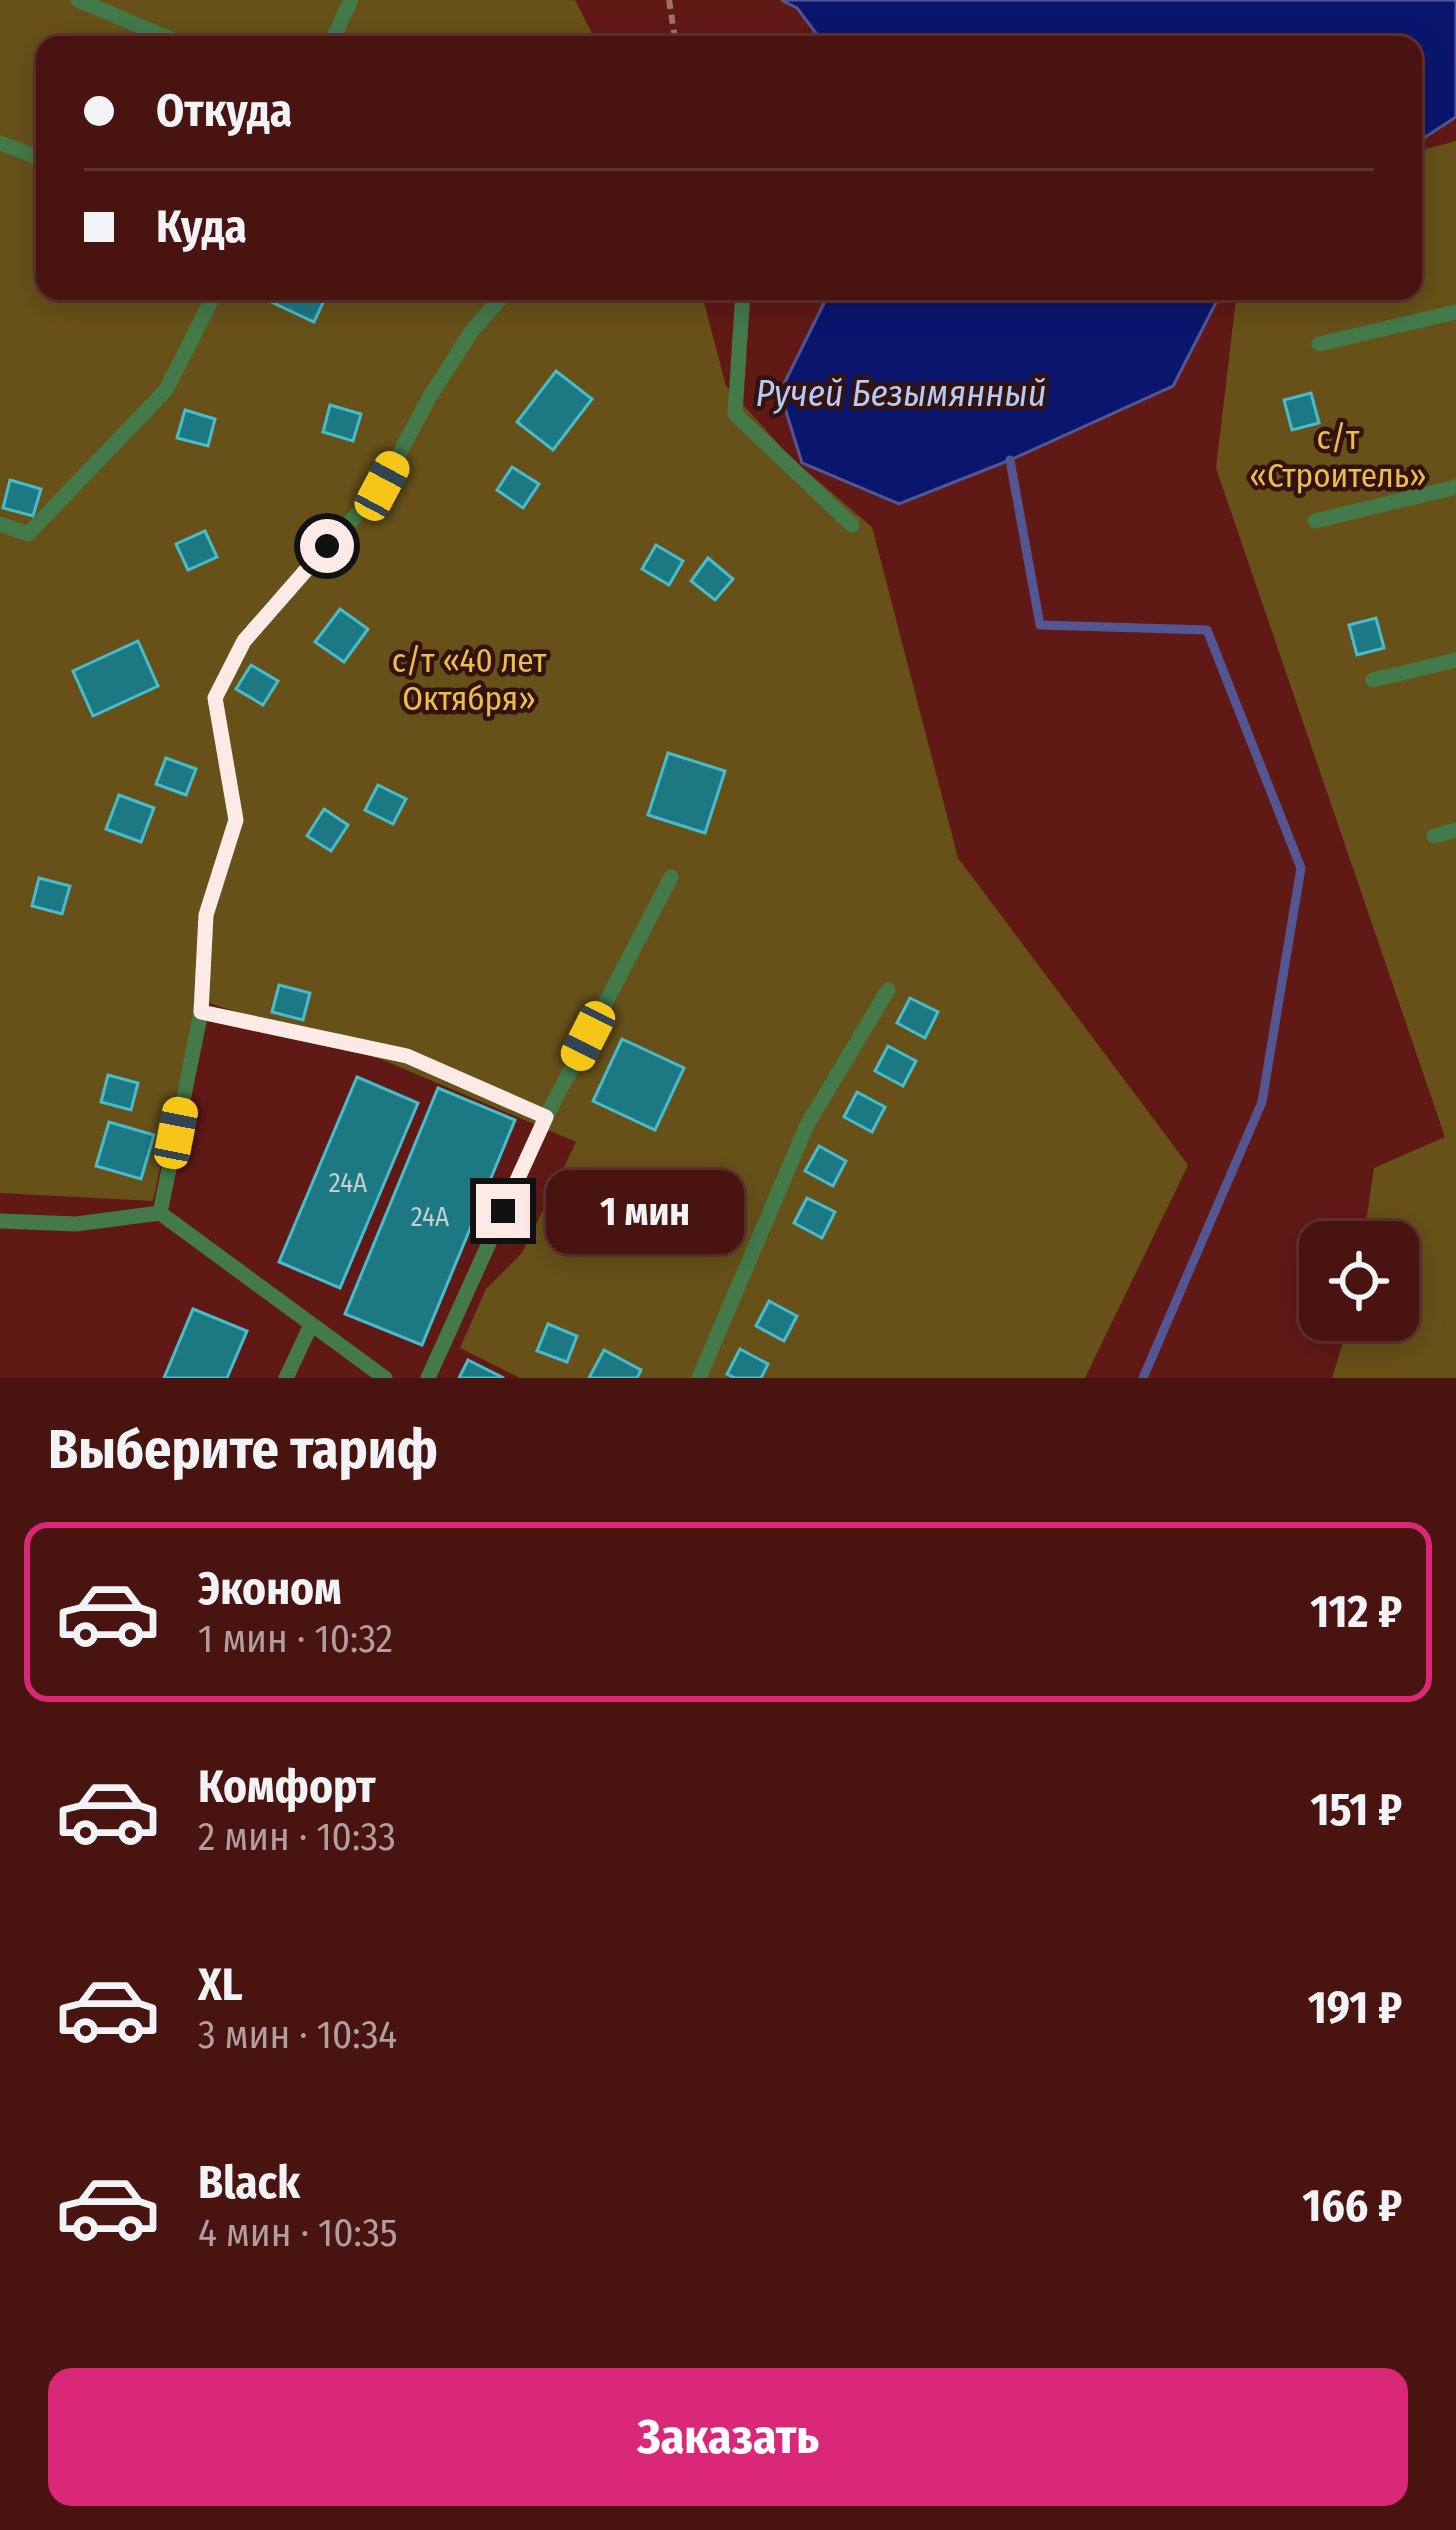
<!DOCTYPE html>
<html lang="ru">
<meta charset="utf-8">
<style>
:root{--surface:#491310;--page:#53201e;--text:#f1f3f6;--muted:#b19e9f;--line:#613230;--accent:#db2777}
body{margin:0;font-family:"Fira Sans Condensed",sans-serif;background:var(--page);color:var(--text);height:100vh;display:flex;flex-direction:column;font-size:45px;white-space:nowrap}
*{box-sizing:border-box;margin:0}
p{font-size:39px;color:var(--muted)}
.icon{flex:none;width:66px;height:66px;fill:none;stroke:currentColor;stroke-width:2;stroke-linecap:round;stroke-linejoin:round}
.map{position:relative;height:1378px;overflow:hidden}
.panel{display:flex;flex-direction:column;background:var(--surface);flex:1}
.panel>*{flex:none}
.top-card{position:absolute;left:36px;top:36px;width:1386px;height:264px;border-radius:24px;box-shadow:0 6px 30px #0003,0 0 0 3px var(--line);display:grid;align-content:center;height:264px;padding:0 48px;background:var(--surface)}
.buttons{position:absolute;left:1299px;top:1221px;display:grid;gap:24px}
.buttons a{display:grid;place-items:center;width:120px;height:120px;border-radius:24px;background:var(--surface);box-shadow:0 6px 30px #0003,0 0 0 3px var(--line);font-size:60px}
.end{position:absolute;width:54px;height:54px;margin:-27px;border:15px solid #fdeae7;background:#111;box-shadow:0 0 0 6px #111}
.from{border-radius:50%}
.bubble{position:absolute;height:84px;border-radius:24px;background:var(--surface);box-shadow:0 6px 30px #0003,0 0 0 3px var(--line);font-size:39px;font-weight:700;line-height:84px;text-align:center}
.car{position:absolute;width:36px;height:72px;margin:-36px -18px;border-radius:15px;box-shadow:0 0 9px 3px #0007;background:linear-gradient(#f5c518 24%,#345 0 40%,#f5c518 0 76%,#345 0 86%,#f5c518 0)}
.top-card b{display:flex;align-items:center;gap:42px;height:114px;font-size:45px}
.top-card b+b{border-top:3px solid var(--line)}
.top-card i{width:30px;height:30px;background:var(--text)}
ul{padding:0;list-style:none}
li{display:flex;align-items:center;gap:36px;height:180px;margin:0 24px 18px;padding:0 24px;border:6px solid transparent;border-radius:24px}
li div{flex:1}
li b{display:block;font-size:45px}
li em{font-style:normal;font-weight:700}
li.on{border-color:var(--accent)}
li>.icon{width:108px;height:108px;stroke-width:1.5}
h2{padding:0 48px;font-size:54px;line-height:144px}
.button{display:flex;gap:24px;margin-top:auto;padding:24px 48px}
.button a{flex:1;height:138px;border-radius:24px;background:var(--accent);color:#fff;font-size:48px;font-weight:700;line-height:138px;text-align:center}
.map>svg:first-child{display:block}
</style>
<div class="map">
<svg width="1456" height="1378" viewBox="0 0 1456 1378">
<rect width="100%" height="100%" fill="#611916"/>
<g fill="#675119">
<path d="M0,0H575L598,45H45V291H701L726,386L792,459L872,527L958,858L1188,1165L1085,1378H520L460,1348L486,1289L522,1253L576,1142L383,1060L197,999L153,1201L0,1193Z"/>
<path d="M1456,141V1378H1332L1350,1320H1398V1242H1363L1374,1168L1445,1137L1216,468L1237,291H1413V158L1426,149Z"/>
</g>
<g fill="#0a166d" stroke="#535692" stroke-width="3">
<path d="M781,0H1456V117L1413,145V45H825L797,8Z"/>
<path d="M830,291H1222L1173,386L1010,460L899,504L802,463L780,392Z"/>
</g>
<g fill="none" stroke-linecap="round" stroke-linejoin="round">
<path stroke="#535692" stroke-width="9" d="M1010,460L1040,625L1207,630L1301,868L1262,1102L1143,1378"/>
</g>
<g fill="#1c7984" stroke="#48bccb" stroke-width="3">
<path d="M248,291H326L328,292L314,322Z"/>
<path d="M556,371L592,399L553,450L517,422Z"/>
<path d="M1311,393L1319,423L1292,430L1284,400Z"/>
<path d="M330,405L361,414L353,441L323,432Z"/>
<path d="M185,410L215,419L208,446L177,438Z"/>
<path d="M512,467L539,484L523,508L497,490Z"/>
<path d="M10,480L41,489L33,516L3,508Z"/>
<path d="M205,531L217,557L188,570L176,544Z"/>
<path d="M656,545L683,561L669,585L642,569Z"/>
<path d="M708,558L733,579L715,600L691,581Z"/>
<path d="M340,609L368,629L344,662L315,642Z"/>
<path d="M1376,618L1384,648L1357,655L1349,625Z"/>
<path d="M138,641L158,686L93,716L73,671Z"/>
<path d="M251,665L278,681L263,705L236,689Z"/>
<path d="M668,753L725,771L705,833L648,815Z"/>
<path d="M166,758L196,769L186,795L156,784Z"/>
<path d="M378,785L406,799L393,824L365,810Z"/>
<path d="M119,795L154,808L141,842L106,829Z"/>
<path d="M324,809L348,825L331,851L307,836Z"/>
<path d="M39,878L70,886L62,914L32,906Z"/>
<path d="M279,985L310,993L303,1020L272,1012Z"/>
<path d="M910,998L938,1012L925,1038L897,1023Z"/>
<path d="M622,1039L684,1068L655,1130L593,1101Z"/>
<path d="M888,1046L916,1061L903,1086L875,1071Z"/>
<path d="M108,1075L138,1083L131,1110L101,1102Z"/>
<path d="M357,1077L418,1103L340,1288L279,1262Z"/>
<path d="M438,1088L515,1120L422,1345L345,1314Z"/>
<path d="M857,1092L885,1107L872,1132L844,1117Z"/>
<path d="M109,1122L154,1135L141,1179L96,1166Z"/>
<path d="M819,1146L846,1161L833,1186L805,1171Z"/>
<path d="M624,1191L654,1200L646,1227L616,1219Z"/>
<path d="M807,1198L835,1212L822,1238L794,1223Z"/>
<path d="M769,1301L797,1316L784,1341L756,1326Z"/>
<path d="M193,1309L247,1331L227,1378H164Z"/>
<path d="M548,1324L577,1336L567,1362L537,1351Z"/>
<path d="M740,1349L768,1364L761,1378H735L727,1374Z"/>
<path d="M604,1350L641,1370L637,1378H589Z"/>
<path d="M468,1360L504,1378H459Z"/>
</g>
<g fill="none" stroke-linecap="round" stroke-linejoin="round">
<path stroke="#a2706d" stroke-width="6" stroke-dasharray="9 6" stroke-linecap="butt" d="M669,0L676,45"/>
<g stroke="#44794a" stroke-width="15">
<path d="M78,0L185,45"/>
<path d="M330,45L351,0"/>
<path d="M0,143L45,160"/>
<path d="M743,291L735,414L852,525"/>
<path d="M1319,344L1456,312"/>
<path d="M1315,521L1456,487"/>
<path d="M0,524L28,534L166,390L216,291"/>
<path d="M1373,680L1456,660"/>
<path d="M1434,836L1456,830"/>
<path d="M201,1012L407,1056L546,1117"/>
<path d="M160,1213L385,1378"/>
<path d="M0,1221L76,1224L160,1213L201,1012L206,915L236,820L215,697L244,641L382,486L429,398L471,332L507,291"/>
<path d="M286,1378L311,1325"/>
<path d="M428,1378L546,1117L671,877"/>
<path d="M699,1378L807,1125L888,990"/>
</g>
</g>
<g fill="none" stroke-linecap="round" stroke-linejoin="round">
<path stroke="#fdeae7" stroke-width="15" d="M327,546L244,641L215,698L236,820L206,915L201,1012L407,1056L546,1117L503,1211"/>
</g>
<g text-anchor="middle" dominant-baseline="central" stroke-width="9" stroke-linejoin="round" paint-order="stroke">
<g font-size="27" fill="#c5cece">
<text x="348" y="1183">24А</text>
<text x="430" y="1217">24А</text>
</g>
<g font-size="33" fill="#ecbe49" stroke="#321310">
<text x="1338" y="438">с/т<tspan x="1338" dy="38">«Строитель»</tspan></text>
<text x="469" y="661">с/т «40 лет<tspan x="469" dy="38">Октября»</tspan></text>
</g>
<g font-size="36" font-style="italic" fill="#b6cafa" stroke="#321310">
<text x="901" y="394">Ручей Безымянный</text>
</g>
</g>
</svg>
<div class="buttons">
<a><svg class="icon" aria-label="locate" viewBox="0 0 24 24"><circle cx="12" cy="12" r="6"/><path d="M12 2v4M12 18v4M2 12h4M18 12h4"/></svg></a>
</div>
<i class="end from" style="left:327px;top:546px"></i>
<i class="end" style="left:503px;top:1211px"></i>
<div class="bubble" style="left:546px;top:1170px;width:198px">1 мин</div>
<i class="car" style="left:382px;top:486px;rotate:28deg"></i>
<i class="car" style="left:588px;top:1036px;rotate:207deg"></i>
<i class="car" style="left:176px;top:1133px;rotate:11deg"></i>
<div class="top-card">
<b><i class="from"></i>Откуда</b>
<b><i></i>Куда</b>
</div>
</div>
<section class="panel">
<h2>Выберите тариф</h2>
<ul>
<li class="on"><svg class="icon" aria-label="car" viewBox="0 0 24 24"><path d="M5 17H2v-5l4-1 3-4h7l3 4 3 1v5h-3M9 17h6M6 11h13"/><circle cx="7" cy="17" r="2"/><circle cx="17" cy="17" r="2"/></svg><div><b>Эконом</b><p>1 мин · 10:32</p></div><em>112 ₽</em></li>
<li><svg class="icon" aria-label="car" viewBox="0 0 24 24"><path d="M5 17H2v-5l4-1 3-4h7l3 4 3 1v5h-3M9 17h6M6 11h13"/><circle cx="7" cy="17" r="2"/><circle cx="17" cy="17" r="2"/></svg><div><b>Комфорт</b><p>2 мин · 10:33</p></div><em>151 ₽</em></li>
<li><svg class="icon" aria-label="car" viewBox="0 0 24 24"><path d="M5 17H2v-5l4-1 3-4h7l3 4 3 1v5h-3M9 17h6M6 11h13"/><circle cx="7" cy="17" r="2"/><circle cx="17" cy="17" r="2"/></svg><div><b>XL</b><p>3 мин · 10:34</p></div><em>191 ₽</em></li>
<li><svg class="icon" aria-label="car" viewBox="0 0 24 24"><path d="M5 17H2v-5l4-1 3-4h7l3 4 3 1v5h-3M9 17h6M6 11h13"/><circle cx="7" cy="17" r="2"/><circle cx="17" cy="17" r="2"/></svg><div><b>Black</b><p>4 мин · 10:35</p></div><em>166 ₽</em></li>
</ul>
<div class="button"><a>Заказать</a></div>
</section>
